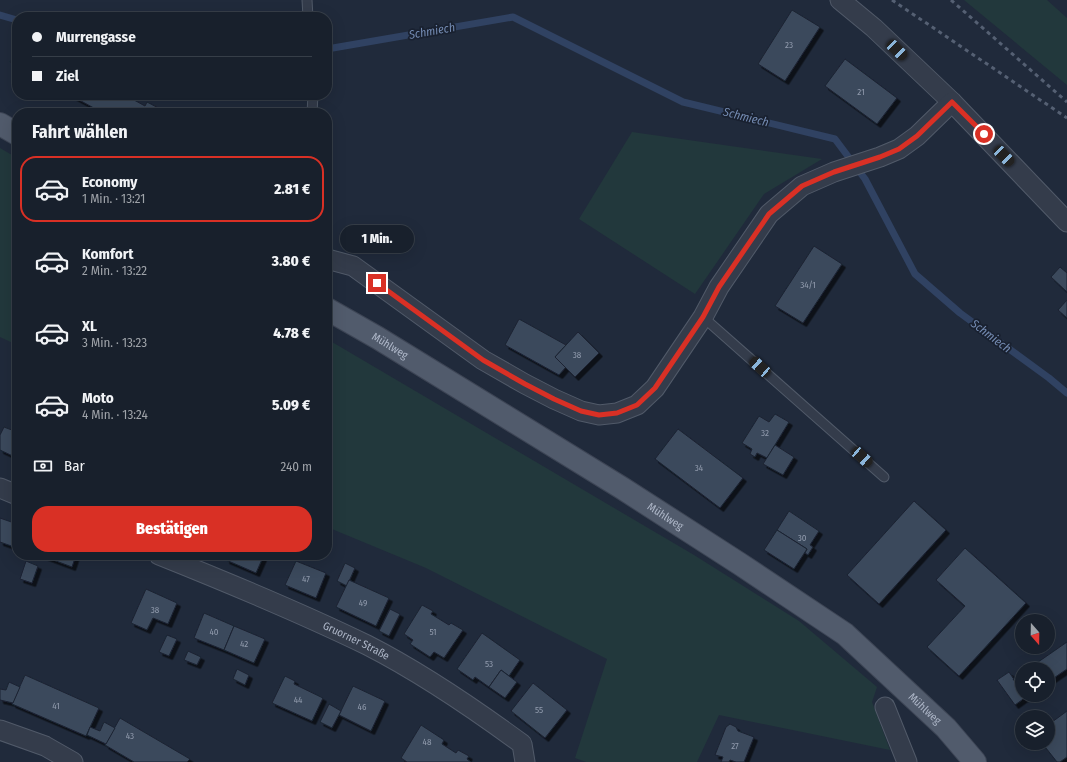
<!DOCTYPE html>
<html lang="de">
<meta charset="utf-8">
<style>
:root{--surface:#18202c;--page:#252d38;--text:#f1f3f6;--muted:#9fa3a9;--line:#363e48;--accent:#d93025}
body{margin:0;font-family:"Fira Sans Condensed",sans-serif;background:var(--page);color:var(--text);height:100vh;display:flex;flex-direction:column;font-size:15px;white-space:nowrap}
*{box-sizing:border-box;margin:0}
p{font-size:13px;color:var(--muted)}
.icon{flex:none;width:22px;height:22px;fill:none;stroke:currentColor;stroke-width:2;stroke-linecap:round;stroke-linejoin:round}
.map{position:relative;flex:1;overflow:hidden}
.details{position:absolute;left:12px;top:108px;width:320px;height:452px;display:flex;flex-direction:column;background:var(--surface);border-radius:16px;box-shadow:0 4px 16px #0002,0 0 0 1px var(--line)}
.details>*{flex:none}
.top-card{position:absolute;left:12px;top:12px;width:320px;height:88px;border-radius:16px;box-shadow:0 4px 16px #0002,0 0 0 1px var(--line);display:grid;align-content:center;height:88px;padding:0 20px;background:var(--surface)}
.needle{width:26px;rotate:160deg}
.fabs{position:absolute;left:1015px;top:614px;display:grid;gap:8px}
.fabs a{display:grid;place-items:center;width:40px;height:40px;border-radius:50%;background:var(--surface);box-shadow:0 4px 16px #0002,0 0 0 1px var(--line);font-size:20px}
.end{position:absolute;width:18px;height:18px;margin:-9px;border:5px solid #d93025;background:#fff;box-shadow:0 0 0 2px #fff}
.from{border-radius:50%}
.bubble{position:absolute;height:28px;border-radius:14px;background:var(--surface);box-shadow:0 4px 16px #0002,0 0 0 1px var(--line);font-size:13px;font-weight:800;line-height:28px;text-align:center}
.car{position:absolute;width:12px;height:24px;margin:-12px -6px;border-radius:5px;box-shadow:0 0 3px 1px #0007;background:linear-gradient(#222 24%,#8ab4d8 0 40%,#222 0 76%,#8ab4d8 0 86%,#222 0)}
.top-card b{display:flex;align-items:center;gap:14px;height:38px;font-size:15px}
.top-card b+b{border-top:1px solid var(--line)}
.top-card i{width:10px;height:10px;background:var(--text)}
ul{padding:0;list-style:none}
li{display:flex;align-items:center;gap:12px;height:66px;margin:0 8px 6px;padding:0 12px;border:2px solid transparent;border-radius:16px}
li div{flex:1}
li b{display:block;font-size:15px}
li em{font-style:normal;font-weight:800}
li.selected{border-color:var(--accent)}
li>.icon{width:36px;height:36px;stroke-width:1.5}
h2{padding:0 20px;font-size:18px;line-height:48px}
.pay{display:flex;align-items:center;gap:10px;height:44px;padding:0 20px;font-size:15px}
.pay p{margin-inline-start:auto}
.primary-button{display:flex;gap:8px;margin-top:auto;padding:8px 20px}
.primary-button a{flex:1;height:46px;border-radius:16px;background:var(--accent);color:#fff;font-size:16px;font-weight:800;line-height:46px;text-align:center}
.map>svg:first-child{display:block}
</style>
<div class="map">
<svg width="1067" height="762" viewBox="0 0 1067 762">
<defs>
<filter id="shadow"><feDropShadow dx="3.5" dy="3.5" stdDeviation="0" flood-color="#0009"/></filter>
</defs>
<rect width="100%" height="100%" fill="#202a3b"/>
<g fill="#22383c">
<path d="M964,0H1047L1067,18V85Z"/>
<path d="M632,132L822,159L764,194L695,294L579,219Z"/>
<path d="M0,148L17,158V345L0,337Z"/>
<path d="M327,339L694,555L799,621L877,687L872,702L890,750L719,715L697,762H586L575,758L607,659L426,568L327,527Z"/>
</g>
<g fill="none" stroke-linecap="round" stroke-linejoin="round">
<g stroke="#304262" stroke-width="7">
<path d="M0,15L17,20"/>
<path d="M327,49L513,17L683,102L835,139L865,179L915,274L960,313L1049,378L1067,393"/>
</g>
</g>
<g fill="#3b485b" stroke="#1b2332" filter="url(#shadow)">
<path d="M792,10L820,27L785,81L758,64Z"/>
<path d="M17,51V66L10,62Z"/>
<path d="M845,59L897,98L877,124L825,86Z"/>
<path d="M70,95H125L145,106L147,102L168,113H103Z"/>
<path d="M814,246L842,264L803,323L775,306Z"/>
<path d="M1060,267L1067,273V292L1051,277Z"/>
<path d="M1067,300V318L1058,310Z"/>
<path d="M519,319L566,345L555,357L566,367L559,375L505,345Z"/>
<path d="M578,332L599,353L575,377L555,357Z"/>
<path d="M775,414L789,422L767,458L757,453L755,457L750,454L752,449L742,443L759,416L769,422Z"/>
<path d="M4,427L17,432V458L0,450V435Z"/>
<path d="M678,429L743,478L720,508L655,459Z"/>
<path d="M775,445L794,457L783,475L763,464Z"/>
<path d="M914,501L946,530L879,604L847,575Z"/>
<path d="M789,511L819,531L810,545L813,547L808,555L805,553L807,549L777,530Z"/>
<path d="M0,518L17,524V548L0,542Z"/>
<path d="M777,530L807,549L794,569L764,550Z"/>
<path d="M965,548L1026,603L959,676L927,647L965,606L936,580Z"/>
<path d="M40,555H76L72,567Z"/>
<path d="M228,555H264L256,573L226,560Z"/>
<path d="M26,561L38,566L32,583L20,579Z"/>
<path d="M296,561L326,573L316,598L285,585Z"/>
<path d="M345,563L355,568L347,586L337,581Z"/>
<path d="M349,580L389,598L376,626L336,607Z"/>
<path d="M146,589L177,603L168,624L153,618L147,630L131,623Z"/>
<path d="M422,605L433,611L431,614L449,625L451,623L463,630L444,658L434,652L430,657L410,644L413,640L404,634Z"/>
<path d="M390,609L400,614L389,636L379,631Z"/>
<path d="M204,613L234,626L224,650L194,638Z"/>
<path d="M234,626L265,639L254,663L224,650Z"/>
<path d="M482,633L520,660L509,676L501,670L489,687L475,677L473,680L457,669Z"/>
<path d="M167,635L177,639L169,656L159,652Z"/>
<path d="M1067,642V669L1048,682V669H1028Z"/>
<path d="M188,651L201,657L197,665L184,660Z"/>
<path d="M237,669L249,675L245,685L233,679Z"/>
<path d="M501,670L517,682L505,698L489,687Z"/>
<path d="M1009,672L1022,691V695H1025L1026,697L1015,705L997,680Z"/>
<path d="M1022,673V691L1013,679Z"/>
<path d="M25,675L99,708L86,736L12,704Z"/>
<path d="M285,676L295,681L294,684L323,698L312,721L272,703Z"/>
<path d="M9,682L20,687L13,703L0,700V689L6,690Z"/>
<path d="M533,683L567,710L545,738L511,711Z"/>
<path d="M353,686L385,701L371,731L339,715Z"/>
<path d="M329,704L341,711L332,728L320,722Z"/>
<path d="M1067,711V757L1060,762H1057L1042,743H1048V725Z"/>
<path d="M120,718L190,759L187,762H134L105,745Z"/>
<path d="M104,722L115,728L106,744L87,735L90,727L100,731Z"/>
<path d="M730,724L736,727L738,731L754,737L744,762H736L730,760L729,762H721L723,757L715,755L726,727Z"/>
<path d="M421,725L444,740L442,744L456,753L458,750L469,756L467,759L471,762H407L401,758Z"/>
</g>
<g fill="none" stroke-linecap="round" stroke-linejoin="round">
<defs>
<g id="lane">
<path d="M307,0L308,17"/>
<path d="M312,113L313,95"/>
<path d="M703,317L884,477"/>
</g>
<g id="street">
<path d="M840,0L874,28L952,102L1067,222"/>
<path d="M327,259L353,266L483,360L525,384L554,399L581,411L599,415L617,413L637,405L655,388L703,317L719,287L769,214L802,186L834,172L880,157L899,149L917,136L952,102"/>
<path d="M0,488L17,495"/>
<path id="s1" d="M159,555C229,583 299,612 367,645C422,673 473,708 522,744L525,762"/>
<path d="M885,707L907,762"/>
<path d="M0,730L45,746L73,762"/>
</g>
<g id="primary">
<path d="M0,124L17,134"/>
<path id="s2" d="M327,309L378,338L622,488L740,564L845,634L946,728L975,762"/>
</g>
</defs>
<use href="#lane" stroke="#515a69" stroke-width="11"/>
<use href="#street" stroke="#515a69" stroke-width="21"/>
<use href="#primary" stroke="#3d4555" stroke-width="24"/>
<use href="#lane" stroke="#343c4b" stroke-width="9"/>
<use href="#street" stroke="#343c4b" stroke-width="19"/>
<use href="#primary" stroke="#515b6c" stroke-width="22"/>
<g stroke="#556073" stroke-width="3" stroke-dasharray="4 4" stroke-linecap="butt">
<path d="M892,0L1067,118"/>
<path d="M951,0L1067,102"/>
</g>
</g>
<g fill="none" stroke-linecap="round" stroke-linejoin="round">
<path stroke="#d93025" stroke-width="5" d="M377,283L483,360L525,384L554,399L581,411L599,415L617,413L637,405L655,388L703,317L719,287L769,214L802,186L834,172L880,157L899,149L917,136L952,102L984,134"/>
</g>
<g text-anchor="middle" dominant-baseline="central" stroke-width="3.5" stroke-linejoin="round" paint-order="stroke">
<g font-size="9" fill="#919bad">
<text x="789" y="45">23</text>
<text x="861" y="92">21</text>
<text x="808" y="285">34/1</text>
<text x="577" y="355">38</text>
<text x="765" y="433">32</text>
<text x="699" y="468">34</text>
<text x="802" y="538">30</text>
<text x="306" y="579">47</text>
<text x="363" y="603">49</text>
<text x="155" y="610">38</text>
<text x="214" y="632">40</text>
<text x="433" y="632">51</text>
<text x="244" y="644">42</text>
<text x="489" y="664">53</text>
<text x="298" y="700">44</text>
<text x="56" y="706">41</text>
<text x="362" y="707">46</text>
<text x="539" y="710">55</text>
<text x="130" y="736">43</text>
<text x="427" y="742">48</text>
<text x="735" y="746">27</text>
</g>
<g font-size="11" fill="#aeb7c8" stroke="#192130">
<text stroke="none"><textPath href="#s2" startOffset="73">Mühlweg</textPath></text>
<text stroke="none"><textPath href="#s2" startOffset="397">Mühlweg</textPath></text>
<text stroke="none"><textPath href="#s1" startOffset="215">Gruorner Straße</textPath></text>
<text stroke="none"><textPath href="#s2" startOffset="721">Mühlweg</textPath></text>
</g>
<g font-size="12" font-style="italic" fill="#748bb2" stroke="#192130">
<text transform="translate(432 31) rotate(-10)">Schmiech</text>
<text transform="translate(746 117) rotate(14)">Schmiech</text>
<text transform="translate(991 336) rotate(37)">Schmiech</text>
</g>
</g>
</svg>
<div class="fabs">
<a><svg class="needle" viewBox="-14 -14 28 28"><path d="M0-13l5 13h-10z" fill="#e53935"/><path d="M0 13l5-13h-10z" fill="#9fa3a9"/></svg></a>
<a><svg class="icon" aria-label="locate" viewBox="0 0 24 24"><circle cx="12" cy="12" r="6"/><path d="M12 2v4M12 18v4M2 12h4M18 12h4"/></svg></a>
<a><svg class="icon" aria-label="layers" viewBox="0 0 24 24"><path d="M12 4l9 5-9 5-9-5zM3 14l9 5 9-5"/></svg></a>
</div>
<i class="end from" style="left:984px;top:134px"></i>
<i class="end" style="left:377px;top:283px"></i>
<div class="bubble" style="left:340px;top:225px;width:74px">1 Min.</div>
<i class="car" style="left:897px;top:50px;rotate:134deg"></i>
<i class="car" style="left:1004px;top:156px;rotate:136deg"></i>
<i class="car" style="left:760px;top:367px;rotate:312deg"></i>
<i class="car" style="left:862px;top:457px;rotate:132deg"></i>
<div class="top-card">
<b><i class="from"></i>Murrengasse</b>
<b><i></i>Ziel</b>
</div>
<section class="details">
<h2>Fahrt wählen</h2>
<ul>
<li class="selected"><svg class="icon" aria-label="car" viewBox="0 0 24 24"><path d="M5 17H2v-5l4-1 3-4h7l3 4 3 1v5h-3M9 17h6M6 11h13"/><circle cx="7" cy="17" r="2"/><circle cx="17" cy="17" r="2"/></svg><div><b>Economy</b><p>1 Min. · 13:21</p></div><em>2.81 €</em></li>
<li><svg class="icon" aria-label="car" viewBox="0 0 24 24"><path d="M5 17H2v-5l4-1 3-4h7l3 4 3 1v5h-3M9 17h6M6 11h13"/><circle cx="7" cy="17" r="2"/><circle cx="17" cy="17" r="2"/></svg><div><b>Komfort</b><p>2 Min. · 13:22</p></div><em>3.80 €</em></li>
<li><svg class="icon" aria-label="car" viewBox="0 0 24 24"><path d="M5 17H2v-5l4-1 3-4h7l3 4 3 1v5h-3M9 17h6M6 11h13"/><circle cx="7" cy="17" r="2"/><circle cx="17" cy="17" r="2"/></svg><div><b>XL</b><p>3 Min. · 13:23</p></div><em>4.78 €</em></li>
<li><svg class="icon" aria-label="car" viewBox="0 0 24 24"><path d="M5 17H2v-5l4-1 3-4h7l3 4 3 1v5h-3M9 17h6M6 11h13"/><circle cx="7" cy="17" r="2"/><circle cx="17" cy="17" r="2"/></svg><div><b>Moto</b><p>4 Min. · 13:24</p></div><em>5.09 €</em></li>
</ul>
<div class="pay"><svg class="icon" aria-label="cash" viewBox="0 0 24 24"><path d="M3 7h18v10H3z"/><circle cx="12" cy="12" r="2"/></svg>Bar<p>240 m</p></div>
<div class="primary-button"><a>Bestätigen</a></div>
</section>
</div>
